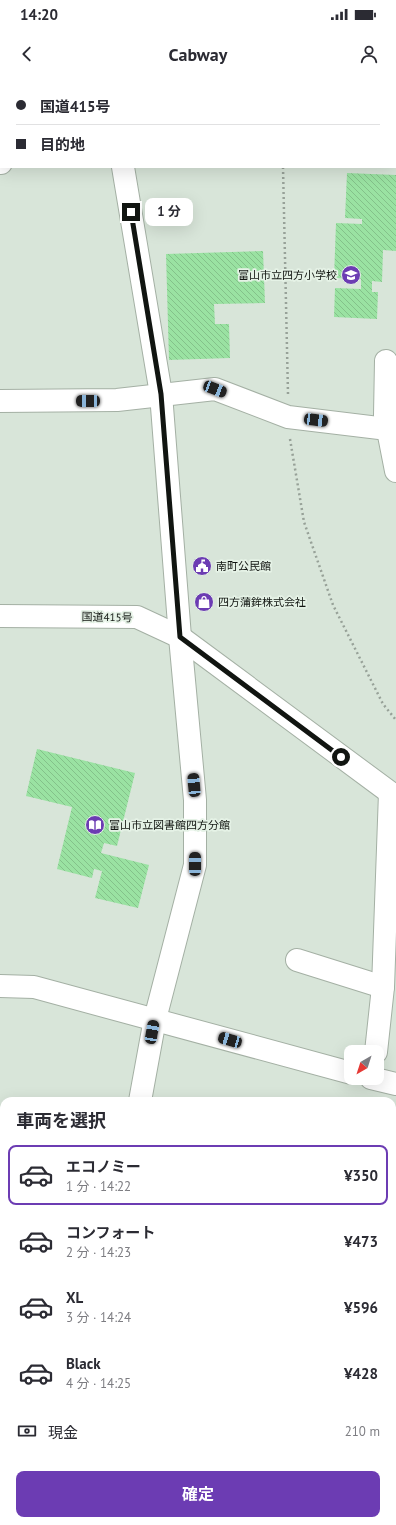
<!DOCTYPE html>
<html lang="ja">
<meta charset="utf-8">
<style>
:root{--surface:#fff;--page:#f2f2f3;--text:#2b2b33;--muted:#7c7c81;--line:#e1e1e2;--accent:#6c3cb3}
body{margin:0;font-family:"PT Sans","Noto Sans JP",sans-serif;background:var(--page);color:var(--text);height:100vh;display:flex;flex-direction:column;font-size:15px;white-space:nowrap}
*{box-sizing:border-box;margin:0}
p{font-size:13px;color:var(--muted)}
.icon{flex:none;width:22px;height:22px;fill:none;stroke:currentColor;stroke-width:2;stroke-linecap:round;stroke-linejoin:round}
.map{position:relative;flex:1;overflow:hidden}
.panel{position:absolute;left:0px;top:1017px;width:396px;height:428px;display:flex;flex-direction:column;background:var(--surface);border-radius:12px 12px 0 0;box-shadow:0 4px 16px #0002}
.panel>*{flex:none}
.guide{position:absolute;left:0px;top:0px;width:396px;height:88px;box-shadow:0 4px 16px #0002;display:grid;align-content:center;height:88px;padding:0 16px;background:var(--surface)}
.needle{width:26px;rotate:219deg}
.tools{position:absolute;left:344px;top:965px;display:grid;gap:8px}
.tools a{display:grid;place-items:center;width:40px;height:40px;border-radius:8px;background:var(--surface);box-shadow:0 4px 16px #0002;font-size:20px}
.end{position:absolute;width:18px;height:18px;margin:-9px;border:5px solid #111511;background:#fff;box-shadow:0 0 0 2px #fff}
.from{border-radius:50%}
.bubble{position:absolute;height:28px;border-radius:8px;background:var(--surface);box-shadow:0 4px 16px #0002;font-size:13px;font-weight:700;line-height:28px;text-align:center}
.car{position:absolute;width:12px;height:24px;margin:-12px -6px;border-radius:5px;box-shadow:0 0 3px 1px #0007;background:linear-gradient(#222 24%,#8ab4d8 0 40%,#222 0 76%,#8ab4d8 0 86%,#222 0)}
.guide b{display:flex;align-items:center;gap:14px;height:38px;font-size:15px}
.guide b+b{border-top:1px solid var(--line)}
.guide i{width:10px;height:10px;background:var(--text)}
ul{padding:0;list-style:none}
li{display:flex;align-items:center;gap:12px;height:60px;margin:0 8px 6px;padding:0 8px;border:2px solid transparent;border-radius:8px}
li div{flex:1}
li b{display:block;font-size:15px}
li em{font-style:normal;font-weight:700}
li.active{border-color:var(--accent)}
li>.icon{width:36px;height:36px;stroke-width:1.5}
h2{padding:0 16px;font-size:18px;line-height:48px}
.pay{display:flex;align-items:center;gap:10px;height:44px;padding:0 16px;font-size:15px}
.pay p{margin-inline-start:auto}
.cta{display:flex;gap:8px;margin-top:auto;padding:8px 16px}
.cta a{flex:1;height:46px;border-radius:8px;background:var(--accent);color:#fff;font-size:16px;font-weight:700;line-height:46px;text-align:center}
.status{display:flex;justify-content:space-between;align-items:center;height:28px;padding:0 20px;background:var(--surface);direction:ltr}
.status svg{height:11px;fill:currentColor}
header{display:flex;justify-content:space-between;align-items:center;height:52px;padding:0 16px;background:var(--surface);font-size:18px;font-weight:700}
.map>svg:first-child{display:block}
</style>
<div class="status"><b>14:20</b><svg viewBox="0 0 49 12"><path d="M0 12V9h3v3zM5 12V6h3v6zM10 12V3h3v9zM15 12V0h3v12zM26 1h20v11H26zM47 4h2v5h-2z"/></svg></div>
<header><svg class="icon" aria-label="back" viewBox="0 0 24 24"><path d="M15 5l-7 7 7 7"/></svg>Cabway<svg class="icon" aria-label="person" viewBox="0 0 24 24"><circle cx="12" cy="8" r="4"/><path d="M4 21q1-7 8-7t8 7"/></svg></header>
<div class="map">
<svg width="396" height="1445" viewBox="0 0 396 1445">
<defs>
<pattern id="building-back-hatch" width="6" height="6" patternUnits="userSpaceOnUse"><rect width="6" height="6" fill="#9ae2a2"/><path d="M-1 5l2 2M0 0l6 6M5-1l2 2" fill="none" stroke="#84c18a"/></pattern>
</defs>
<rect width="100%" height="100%" fill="#d8e5d9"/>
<g fill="url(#building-back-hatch)">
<path d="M347,93L396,95V171L383,170L382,202L372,201V212H378L377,239L334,237L335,208L361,209V199L334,198L336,143L362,144V139L345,138Z"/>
<path d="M263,171L265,223L214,224L215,244H229L230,278L169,280L166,174Z"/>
<path d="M37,669L135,693L117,766L104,763L101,773L149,785L138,828L95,818L102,791L94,789L92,798L57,789L72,727L26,716Z"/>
<path d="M392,1268L396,1269L395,1282L392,1281Z"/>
</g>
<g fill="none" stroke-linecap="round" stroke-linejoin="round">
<defs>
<g id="minor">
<path d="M113,0V1"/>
<path d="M0,83H1"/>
<path d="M123,87L161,314L180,557L195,720V785L155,939L140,1021"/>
<path d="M386,281L385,335L396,391"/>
<path d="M0,321L117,320L215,309L288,337L396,350"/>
<path d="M297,880L383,907"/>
<path d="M0,906L34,907L351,993"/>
<path d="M376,972L383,907L390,713"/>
<path d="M371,998L396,1004"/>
<path d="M392,1054L396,1043"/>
<path d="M0,1119L4,1120"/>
<path d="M392,1213L396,1214"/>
<path d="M0,1280L4,1281"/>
<path d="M0,1435L4,1436"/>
<path d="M31,1441L52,1445"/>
<path d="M276,1445L277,1441"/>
</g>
<path id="highway" d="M0,536L137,537L180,557L396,717"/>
</defs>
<use href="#minor" stroke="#a4b0a4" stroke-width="24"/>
<use href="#highway" stroke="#a4b0a4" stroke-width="24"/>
<g stroke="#97a198" stroke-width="2.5" stroke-dasharray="2 3" stroke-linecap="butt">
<path d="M279,0V1"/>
<path d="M395,73H396"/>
<path d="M283,87L288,314"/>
<path d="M290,359L304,442L333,525L383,624L396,640"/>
</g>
<use href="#minor" stroke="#fff" stroke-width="22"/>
<use href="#highway" stroke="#fff" stroke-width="22"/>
</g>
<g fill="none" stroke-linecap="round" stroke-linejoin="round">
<path stroke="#111511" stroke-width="5" d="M131,132L161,314L180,557L341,677"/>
</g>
<defs>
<symbol id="school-disc" viewBox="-11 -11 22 22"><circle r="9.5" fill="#6c3cb3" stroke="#e5f2e6"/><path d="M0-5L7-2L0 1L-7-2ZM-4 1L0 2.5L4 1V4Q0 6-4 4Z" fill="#fff"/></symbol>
<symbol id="civic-disc" viewBox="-11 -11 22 22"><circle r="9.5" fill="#6c3cb3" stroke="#e5f2e6"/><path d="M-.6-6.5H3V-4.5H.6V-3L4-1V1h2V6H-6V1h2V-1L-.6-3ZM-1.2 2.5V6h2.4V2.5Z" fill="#fff"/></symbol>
<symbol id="shop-disc" viewBox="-11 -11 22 22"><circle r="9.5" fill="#6c3cb3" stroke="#e5f2e6"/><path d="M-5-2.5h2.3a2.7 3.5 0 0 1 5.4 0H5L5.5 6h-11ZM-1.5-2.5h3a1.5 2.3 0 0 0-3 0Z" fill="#fff"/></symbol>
<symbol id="library-disc" viewBox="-11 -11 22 22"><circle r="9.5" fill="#6c3cb3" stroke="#e5f2e6"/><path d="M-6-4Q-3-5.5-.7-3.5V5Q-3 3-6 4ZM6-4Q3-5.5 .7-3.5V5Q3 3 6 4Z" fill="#fff"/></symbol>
</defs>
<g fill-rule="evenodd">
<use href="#school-disc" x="340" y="184" width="22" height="22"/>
<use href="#civic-disc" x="191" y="475" width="22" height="22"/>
<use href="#shop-disc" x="193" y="511" width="22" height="22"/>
<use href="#library-disc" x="84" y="734" width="22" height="22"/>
</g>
<g text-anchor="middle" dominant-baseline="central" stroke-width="3.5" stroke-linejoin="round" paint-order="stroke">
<g font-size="11" fill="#111511" stroke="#e5f2e6" text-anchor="start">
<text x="337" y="195" text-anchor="end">富山市立四方小学校</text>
<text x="216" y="486">南町公民館</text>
<text x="218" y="522">四方蒲鉾株式会社</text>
<text x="109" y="745">富山市立図書館四方分館</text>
</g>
<g font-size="11" fill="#111511" stroke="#e5f2e6">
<text transform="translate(107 537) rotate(1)">国道415号</text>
</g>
</g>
</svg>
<div class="tools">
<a><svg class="needle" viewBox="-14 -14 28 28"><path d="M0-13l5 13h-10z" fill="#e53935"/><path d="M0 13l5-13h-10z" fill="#7c7c81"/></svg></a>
</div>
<i class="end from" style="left:341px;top:677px"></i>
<i class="end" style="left:131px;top:132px"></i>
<div class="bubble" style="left:145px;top:118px;width:48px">1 分</div>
<i class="car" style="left:215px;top:309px;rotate:111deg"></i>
<i class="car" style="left:88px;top:321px;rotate:270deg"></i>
<i class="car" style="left:316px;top:340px;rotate:97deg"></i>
<i class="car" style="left:194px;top:705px;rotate:355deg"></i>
<i class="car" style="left:195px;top:784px;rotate:0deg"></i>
<i class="car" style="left:152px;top:952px;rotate:10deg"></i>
<i class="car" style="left:230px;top:960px;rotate:286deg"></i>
<div class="guide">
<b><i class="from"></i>国道415号</b>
<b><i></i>目的地</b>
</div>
<section class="panel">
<h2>車両を選択</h2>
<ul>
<li class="active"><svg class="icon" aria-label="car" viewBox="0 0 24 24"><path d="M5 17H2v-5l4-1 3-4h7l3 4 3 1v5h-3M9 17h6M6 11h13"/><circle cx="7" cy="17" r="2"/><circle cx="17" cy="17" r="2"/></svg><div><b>エコノミー</b><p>1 分 · 14:22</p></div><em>¥350</em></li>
<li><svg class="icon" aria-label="car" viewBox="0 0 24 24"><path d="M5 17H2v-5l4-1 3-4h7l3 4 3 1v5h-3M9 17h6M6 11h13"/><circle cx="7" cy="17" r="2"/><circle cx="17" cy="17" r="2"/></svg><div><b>コンフォート</b><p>2 分 · 14:23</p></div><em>¥473</em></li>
<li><svg class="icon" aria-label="car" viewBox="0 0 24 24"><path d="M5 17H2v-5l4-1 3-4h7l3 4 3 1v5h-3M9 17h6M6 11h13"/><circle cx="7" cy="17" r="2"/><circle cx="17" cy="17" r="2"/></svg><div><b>XL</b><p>3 分 · 14:24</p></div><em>¥596</em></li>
<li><svg class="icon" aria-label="car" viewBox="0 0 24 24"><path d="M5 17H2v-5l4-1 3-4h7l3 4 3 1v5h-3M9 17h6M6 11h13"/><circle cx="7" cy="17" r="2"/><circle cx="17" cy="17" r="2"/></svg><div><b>Black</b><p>4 分 · 14:25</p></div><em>¥428</em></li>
</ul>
<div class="pay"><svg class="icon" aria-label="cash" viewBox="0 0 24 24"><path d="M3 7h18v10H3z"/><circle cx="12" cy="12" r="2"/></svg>現金<p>210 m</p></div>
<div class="cta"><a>確定</a></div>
</section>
</div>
